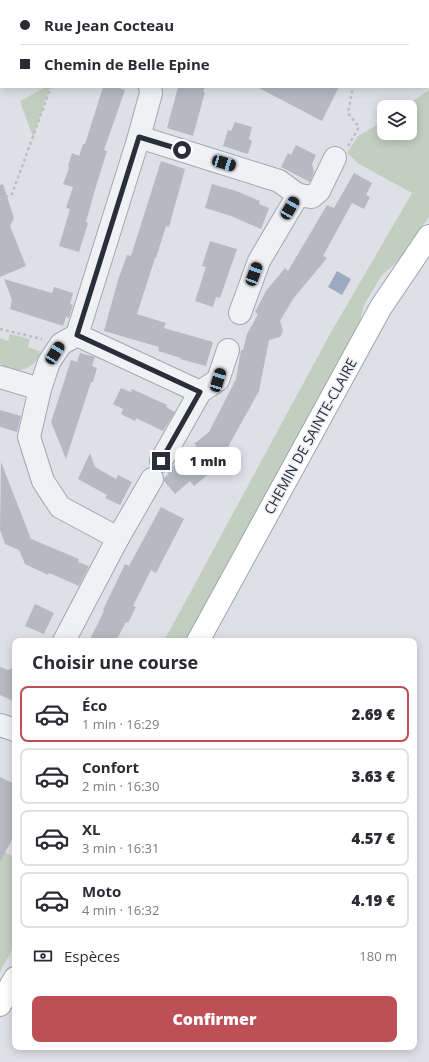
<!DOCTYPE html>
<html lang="fr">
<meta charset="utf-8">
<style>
:root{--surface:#fff;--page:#f2f2f3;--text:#2b2b33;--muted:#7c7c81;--line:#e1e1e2;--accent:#be4f57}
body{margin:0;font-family:"Open Sans",sans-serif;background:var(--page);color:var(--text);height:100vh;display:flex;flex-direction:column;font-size:15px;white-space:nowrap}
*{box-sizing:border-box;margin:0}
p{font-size:13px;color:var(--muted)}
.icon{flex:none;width:22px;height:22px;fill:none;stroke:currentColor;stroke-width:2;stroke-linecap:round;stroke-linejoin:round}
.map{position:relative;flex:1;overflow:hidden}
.sheet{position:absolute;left:12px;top:638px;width:405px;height:412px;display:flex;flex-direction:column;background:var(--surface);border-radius:8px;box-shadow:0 2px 10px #0003}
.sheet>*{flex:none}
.hud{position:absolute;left:0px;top:0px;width:429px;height:88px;box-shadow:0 2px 10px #0003;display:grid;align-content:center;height:88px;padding:0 20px;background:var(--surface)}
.tools{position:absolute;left:377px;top:100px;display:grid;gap:8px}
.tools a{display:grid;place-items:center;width:40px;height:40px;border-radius:8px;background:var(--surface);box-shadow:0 2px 10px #0003;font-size:20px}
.end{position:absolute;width:18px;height:18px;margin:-9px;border:5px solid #292e3b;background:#fff;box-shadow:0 0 0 2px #fff}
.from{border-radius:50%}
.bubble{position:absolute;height:28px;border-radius:8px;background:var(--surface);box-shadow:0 2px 10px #0003;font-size:13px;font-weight:800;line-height:28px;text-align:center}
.car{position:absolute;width:12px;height:24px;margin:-12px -6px;border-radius:5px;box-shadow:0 0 3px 1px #0007;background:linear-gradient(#222 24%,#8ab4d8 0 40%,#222 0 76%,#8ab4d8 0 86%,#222 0)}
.hud b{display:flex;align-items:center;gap:14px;height:38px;font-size:15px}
.hud b+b{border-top:1px solid var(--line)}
.hud i{width:10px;height:10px;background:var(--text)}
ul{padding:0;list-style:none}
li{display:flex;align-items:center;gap:12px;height:56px;margin:0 8px 6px;padding:0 12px;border:2px solid var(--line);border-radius:8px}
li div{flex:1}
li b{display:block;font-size:15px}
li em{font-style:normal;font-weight:800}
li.on{border-color:var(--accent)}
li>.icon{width:36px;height:36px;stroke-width:1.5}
h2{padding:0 20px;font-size:18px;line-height:48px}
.pay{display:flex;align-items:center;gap:10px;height:44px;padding:0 20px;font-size:15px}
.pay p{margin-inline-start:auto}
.cta{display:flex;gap:8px;margin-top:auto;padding:8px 20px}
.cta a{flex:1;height:46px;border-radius:8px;background:var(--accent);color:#fff;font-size:16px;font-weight:800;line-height:46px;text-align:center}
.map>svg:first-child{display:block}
</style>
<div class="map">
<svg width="429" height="1062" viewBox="0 0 429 1062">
<rect width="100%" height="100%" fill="#dee0e6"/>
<g fill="#c2cfc0">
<path d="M46,87H50L33,137L20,101Z"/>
<path d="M429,90V217L397,262L382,275L364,305L358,328L187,641H164L330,334L412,193L359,164L347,153L358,136L384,121V133H410V107H404Z"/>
<path d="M10,334L30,339L28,347L40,351C38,369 11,378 0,363V338L8,341Z"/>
<path d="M0,850L15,857V944L0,972Z"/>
</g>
<path fill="#9cabc2" d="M337,271L351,279L342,295L328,287Z"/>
<g fill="#b6b9c2">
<path d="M103,87H115L125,90L104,150L107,151L94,193L86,222L88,223L79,252L59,246L70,209L66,208L73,187L63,184L69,168L68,166L72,153L79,156L83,144H85Z"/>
<path d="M178,87H205L203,92H205L193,136L167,128Z"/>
<path d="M257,87H339L322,121Z"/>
<path d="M235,122L252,127L249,139L252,141L248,154L223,146L228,130L231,131Z"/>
<path d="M296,145L316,155L312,164L314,172L310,182L281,167L288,153L291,155Z"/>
<path d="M161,161L185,169L169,227L166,226L156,258H155L137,314L166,323L164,328L213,342L206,366L180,359L181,358L158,351L159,347L104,331L118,280L127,255L131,256Z"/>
<path d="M354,173L372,183L366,195L370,197L364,209L352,203L323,256L327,258L293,299L280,321L283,331L280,337L269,340L259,391L223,456L226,460L194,486L190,481L175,494L164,481V478L169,474L167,472L197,445L194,444L209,432L236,379L241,350H243L247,334L258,314L255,312L266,291L285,268L288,271L327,205L334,208Z"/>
<path d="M3,184L14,218L10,226L26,266L0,277V185Z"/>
<path d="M212,184L236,191L260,201L259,204L269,208L261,229L231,216L205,208Z"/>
<path d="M210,241L237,249L220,298L216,297L213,307L195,301L206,267L202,266Z"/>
<path d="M4,279L52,293L54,287L73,293L70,304L73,305L69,318L66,317L63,326L10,309L12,300Z"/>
<path d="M80,353L95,357L92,366L97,368L93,382H91L66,459L51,422L71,360L77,362Z"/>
<path d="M121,388L131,392L132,389L167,405L166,407L175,412L163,431L136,418L135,421L121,414L123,409L113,404Z"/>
<path d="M0,410L21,416L17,432L0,427Z"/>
<path d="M90,453L95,467L116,479L118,475L132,482L120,505L105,498L107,495L78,479Z"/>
<path d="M1,462L31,539L79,559L78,562L89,566L79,586L49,573L48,575L25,564L19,550L5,544L0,530Z"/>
<path d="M161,507L184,519L156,573L151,570L133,606L136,607L128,623L126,622L116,641H89L104,611L103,610L125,564L129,566Z"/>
<path d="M35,604L54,613L44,634L25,626Z"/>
<path d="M0,667L8,670L15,667V702L0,695Z"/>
<path d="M0,777L15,784V834L0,862Z"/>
</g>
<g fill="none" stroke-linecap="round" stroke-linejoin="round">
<defs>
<g id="minor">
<path d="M108,0L110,1"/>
<path d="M139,137L279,181L298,195"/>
<path d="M298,195L312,197L319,191L335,158"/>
<path d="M240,313L259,261L298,195"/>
<path d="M77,335L61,344L49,362L40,389L29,437L43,481L60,507L118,538"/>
<path d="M77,335L139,137L151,93L150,87"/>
<path d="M77,335L200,392"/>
<path d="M0,377L40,389"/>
<path d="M161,461L200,392L218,380L228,350"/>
<path d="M64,641L118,538L152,479"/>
<path d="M0,725L15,730"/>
</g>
<g id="major">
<path d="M198,641L381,307L429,236"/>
<path d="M0,1005L15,978"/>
</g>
</defs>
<use href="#minor" stroke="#a4a7af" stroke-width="24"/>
<use href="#major" stroke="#9ea4b0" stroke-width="24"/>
<g stroke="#bcbec5" stroke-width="2.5" stroke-dasharray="3 3" stroke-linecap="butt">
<path d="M246,0L247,1"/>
<path d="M216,1V0"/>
<path d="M337,1V0"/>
<path d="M348,146L359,127L348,113L353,87"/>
<path d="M0,200L12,194L51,87"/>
<path d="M0,329L42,339"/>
</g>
<use href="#minor" stroke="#f0f1f5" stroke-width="22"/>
<use href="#major" stroke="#fff" stroke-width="22"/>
</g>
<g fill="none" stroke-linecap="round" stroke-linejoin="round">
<path stroke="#292e3b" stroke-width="5" d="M161,461L200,392L77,335L139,137L182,150"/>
</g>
<g text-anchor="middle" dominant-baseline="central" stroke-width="3" stroke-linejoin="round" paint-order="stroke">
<g font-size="14" fill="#292e3b" stroke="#edeff4">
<text transform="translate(310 436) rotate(-61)">CHEMIN DE SAINTE-CLAIRE</text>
</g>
</g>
</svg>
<div class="tools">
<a><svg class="icon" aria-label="layers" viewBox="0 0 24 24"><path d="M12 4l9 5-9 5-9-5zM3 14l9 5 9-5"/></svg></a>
</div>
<i class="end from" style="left:182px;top:150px"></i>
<i class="end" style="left:161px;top:461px"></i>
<div class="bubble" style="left:175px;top:447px;width:66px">1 min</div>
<i class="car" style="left:224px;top:163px;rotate:107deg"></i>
<i class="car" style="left:290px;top:208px;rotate:30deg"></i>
<i class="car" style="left:254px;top:274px;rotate:20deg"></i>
<i class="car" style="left:55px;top:353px;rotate:32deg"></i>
<i class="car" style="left:218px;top:380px;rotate:17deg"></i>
<div class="hud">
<b><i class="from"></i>Rue Jean Cocteau</b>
<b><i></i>Chemin de Belle Epine</b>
</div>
<section class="sheet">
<h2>Choisir une course</h2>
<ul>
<li class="on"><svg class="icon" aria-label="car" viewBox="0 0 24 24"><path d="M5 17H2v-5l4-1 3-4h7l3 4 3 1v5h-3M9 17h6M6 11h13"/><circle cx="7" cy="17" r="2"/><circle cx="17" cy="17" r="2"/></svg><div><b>Éco</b><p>1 min · 16:29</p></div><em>2.69 €</em></li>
<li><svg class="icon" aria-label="car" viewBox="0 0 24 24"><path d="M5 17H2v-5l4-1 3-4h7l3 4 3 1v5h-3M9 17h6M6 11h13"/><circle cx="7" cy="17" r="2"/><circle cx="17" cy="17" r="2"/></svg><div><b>Confort</b><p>2 min · 16:30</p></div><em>3.63 €</em></li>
<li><svg class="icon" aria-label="car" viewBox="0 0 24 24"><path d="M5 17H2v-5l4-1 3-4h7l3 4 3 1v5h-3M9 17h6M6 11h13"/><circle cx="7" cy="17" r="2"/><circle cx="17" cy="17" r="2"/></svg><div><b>XL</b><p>3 min · 16:31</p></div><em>4.57 €</em></li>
<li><svg class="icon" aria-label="car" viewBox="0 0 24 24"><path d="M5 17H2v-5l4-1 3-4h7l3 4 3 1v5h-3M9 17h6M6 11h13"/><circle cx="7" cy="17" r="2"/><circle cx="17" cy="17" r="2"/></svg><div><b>Moto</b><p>4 min · 16:32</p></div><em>4.19 €</em></li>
</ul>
<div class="pay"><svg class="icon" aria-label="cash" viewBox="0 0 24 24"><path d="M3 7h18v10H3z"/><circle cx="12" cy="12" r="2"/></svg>Espèces<p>180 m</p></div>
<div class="cta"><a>Confirmer</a></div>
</section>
</div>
